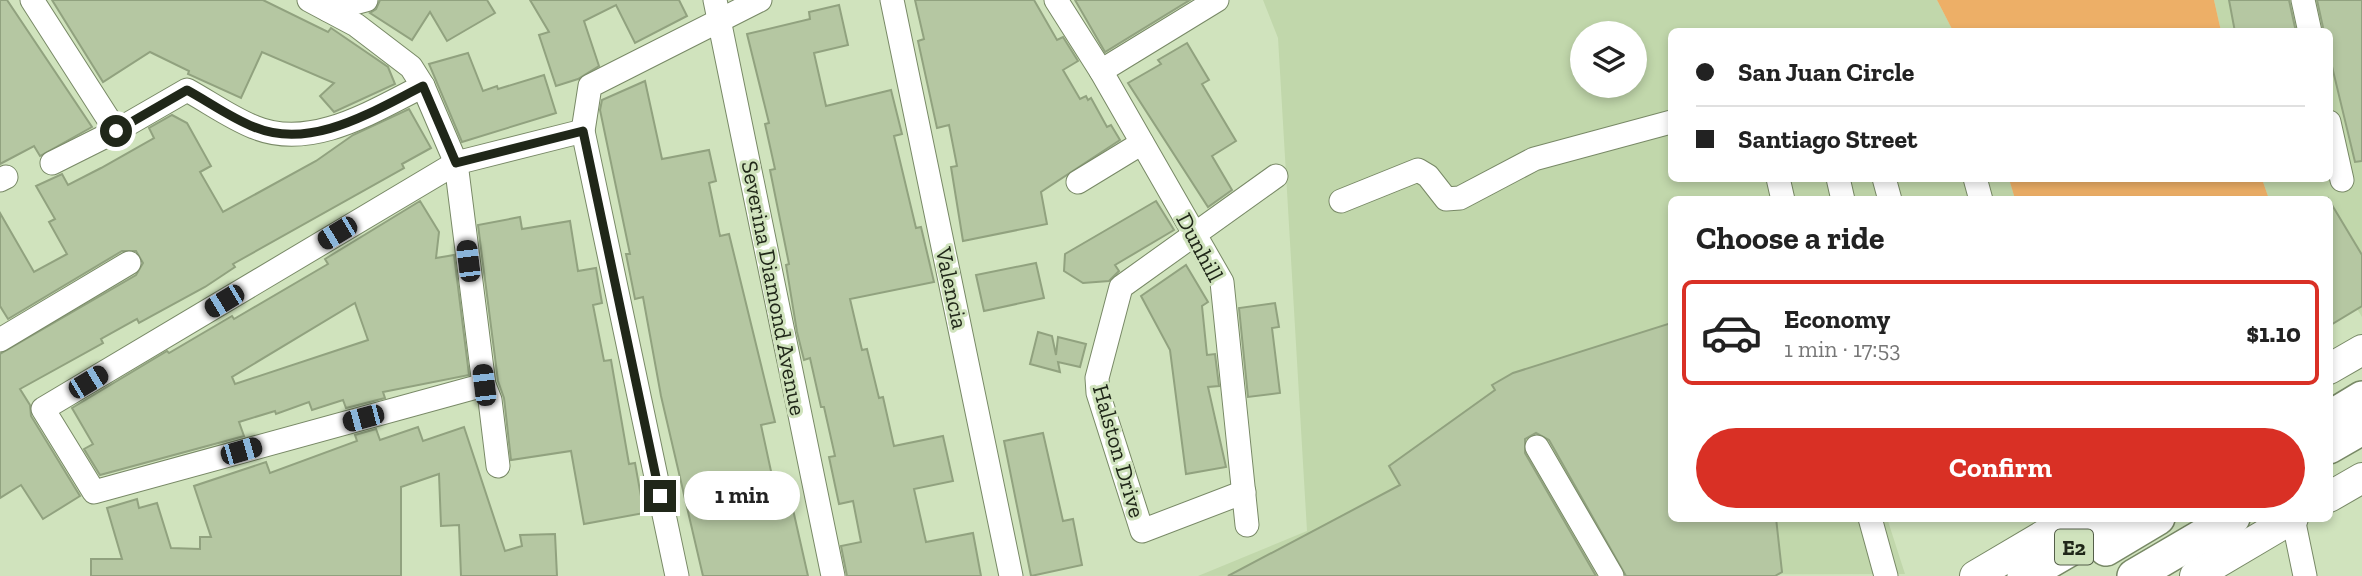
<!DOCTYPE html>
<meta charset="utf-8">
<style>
:root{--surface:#fff;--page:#f6f6f6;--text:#222;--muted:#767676;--line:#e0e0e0;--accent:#d93025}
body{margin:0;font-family:"Zilla Slab",serif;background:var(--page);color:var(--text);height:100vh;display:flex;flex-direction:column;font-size:26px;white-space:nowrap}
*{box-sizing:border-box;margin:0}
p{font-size:23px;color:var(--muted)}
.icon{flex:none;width:38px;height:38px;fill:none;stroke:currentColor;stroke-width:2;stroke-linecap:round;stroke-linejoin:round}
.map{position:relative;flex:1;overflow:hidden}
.sheet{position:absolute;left:1668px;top:196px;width:665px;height:326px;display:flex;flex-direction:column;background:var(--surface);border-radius:10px;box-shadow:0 4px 10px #0003}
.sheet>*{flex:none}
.hud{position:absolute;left:1668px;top:28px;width:665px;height:154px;border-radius:10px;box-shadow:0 4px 10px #0003;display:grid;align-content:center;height:154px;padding:0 28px;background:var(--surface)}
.controls{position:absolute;left:1570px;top:21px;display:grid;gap:14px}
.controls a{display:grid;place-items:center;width:77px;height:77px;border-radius:50%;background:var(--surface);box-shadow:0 4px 10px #0003;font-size:35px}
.end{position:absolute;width:32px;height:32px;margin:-16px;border:9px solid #202719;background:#fff;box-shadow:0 0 0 4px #fff}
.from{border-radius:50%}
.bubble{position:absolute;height:49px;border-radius:24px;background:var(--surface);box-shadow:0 4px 10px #0003;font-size:23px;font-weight:700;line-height:49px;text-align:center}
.car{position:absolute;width:21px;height:42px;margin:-21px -10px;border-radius:9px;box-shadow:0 0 5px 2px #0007;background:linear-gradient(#222 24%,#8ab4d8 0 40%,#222 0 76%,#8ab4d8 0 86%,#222 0)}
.hud b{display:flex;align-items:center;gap:24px;height:66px;font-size:26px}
.hud b+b{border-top:2px solid var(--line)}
.hud i{width:18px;height:18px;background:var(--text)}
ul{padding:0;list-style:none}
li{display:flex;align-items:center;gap:21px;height:105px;margin:0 14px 10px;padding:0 14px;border:4px solid transparent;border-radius:10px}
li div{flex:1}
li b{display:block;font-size:26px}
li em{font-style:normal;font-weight:700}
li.selected{border-color:var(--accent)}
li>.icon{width:63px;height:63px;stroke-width:1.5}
h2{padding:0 28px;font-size:32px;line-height:84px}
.cta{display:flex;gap:14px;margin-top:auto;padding:14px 28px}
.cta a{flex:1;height:80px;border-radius:42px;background:var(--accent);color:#fff;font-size:28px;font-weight:700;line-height:80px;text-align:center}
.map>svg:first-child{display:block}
</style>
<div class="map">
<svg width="2362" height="576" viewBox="0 0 2362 576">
<rect width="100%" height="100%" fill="#d0e3bd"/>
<g fill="#c1d7ab" fill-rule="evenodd">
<path d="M1263,0H1937L1953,31L1671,32V178L2009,179L2015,199L1671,200V518H1887L1905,574L1198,576L1307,531L1278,38ZM1582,33H1634V86H1582Z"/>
<path d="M2214,0H2362V317L2329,262V200L2269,199L2262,179L2329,178V32L2221,31Z"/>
</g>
<g fill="#edaf67">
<path d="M1937,0H2214L2221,31H1953Z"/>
<path d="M2009,179H2262L2269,199H2015Z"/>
</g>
<g fill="#b5c7a2" stroke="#91a27f" stroke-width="2" fill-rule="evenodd">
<path d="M0,0H7L92,127L40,156L34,146L0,164Z"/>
<path d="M52,0H263L328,32L331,28L388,67L395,84L334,112L320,96L334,83L262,52L241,98L188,74L189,71L150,52L103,82Z"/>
<path d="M380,0H487L495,13L447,41L430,12L412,40L370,13L376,9Z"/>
<path d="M530,0H679L687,16L635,43L616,5L584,21L599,66L578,79L556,86L539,35L549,32Z"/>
<path d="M915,0H1034L1057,40L1063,37L1078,61L1063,70L1080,99L1086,96L1088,100L1091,98L1107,127L1111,125L1120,140L1041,192L1047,224L963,241L951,167L957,166L949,125L937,128L918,41L924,39Z"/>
<path d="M1075,0H1190L1105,52Z"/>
<path d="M2229,0H2289L2296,32H2235Z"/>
<path d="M2317,0H2362V161L2355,162L2329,54V32H2324Z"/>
<path d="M839,5L848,45L814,53L826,106L891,90L902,134L894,136L916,228L921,227L934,282L850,299L862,350L867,349L879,398L883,397L894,446L943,436L953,481L914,489L926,542L973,533L981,576H847L841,546L861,542L853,501L839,504L829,457L835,456L824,407H821L810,358L804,360L797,332L786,265L789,264L770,170L775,169L765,124L769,123L747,34L810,19L809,12Z"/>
<path d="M1187,43L1209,80L1202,84L1236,141L1212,156L1232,190L1208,207L1128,83L1161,64L1158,60Z"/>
<path d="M468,53L483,91L497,86L498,89L544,75L556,113L462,142L429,64Z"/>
<path d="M645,81L662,159L709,150L716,181L709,183L720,236L729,234L775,422L761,425L774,485L787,483L808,576H703L661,396L643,297L635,299L626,254H630L600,110L602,100Z"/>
<path d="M409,109L431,148L402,164L404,168L233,264L235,267L205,287L139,323L137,319L101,339L103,343L20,389L30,405L31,416L80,496L43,519L21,485L0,498V354L136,275L143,263L136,251H122L8,319L0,306V213L34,272L67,254L49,222L55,219L36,186L62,174L68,185L101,168L154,138L149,128L172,115L187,123L211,166L200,172L223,212L316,161L353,135Z"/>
<path d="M2329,200L2362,255V306L2329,326Z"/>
<path d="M420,201L439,232L436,258L454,255L469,375L383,392L385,398L346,408L343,400L312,410L309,402L276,414L275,411L239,422L244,436L100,475L84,449L93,444L72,408L167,351L169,353L232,316L234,319L328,264L325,259ZM355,303L368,340L235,384L232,377Z"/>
<path d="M1156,201L1174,230L1115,265L1119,271L1109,281L1083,283L1064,271L1065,254Z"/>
<path d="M520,217L522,229L570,221L578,271L596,268L602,303L593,305L604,361L611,360L629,464L635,463L644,513L584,524L571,451L511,460L504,398L498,381L478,225Z"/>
<path d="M1036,263L1044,298L984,311L976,275Z"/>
<path d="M1186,265L1208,302L1202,306L1207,355L1215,354L1219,386L1208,387L1226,467L1186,474L1170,350L1141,296Z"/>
<path d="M1275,303L1279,327L1272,328L1280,393L1248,397L1239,308Z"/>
<path d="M1671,323V518H1776L1782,572L1775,576H1626L1549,440L1536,433L1525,439V453L1596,576H1228L1400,485L1389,466L1495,390L1492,385L1513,373Z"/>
<path d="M1038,332L1052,336L1056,355L1058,337L1086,344L1080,367L1058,362L1060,372L1030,364Z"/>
<path d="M418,427L423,441L464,427L505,551L522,546L520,535L555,534L557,576H461L459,525L441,526L439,474L401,487V576H91V559H122L107,508L137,499L139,508L157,503L171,548L200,549V537H211L194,486L266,462L270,473L357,441L355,435L376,429L380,440Z"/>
<path d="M1043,433L1063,521L1073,519L1082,565L1031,576L1004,441Z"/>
</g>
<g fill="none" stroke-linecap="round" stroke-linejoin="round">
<defs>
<g id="minor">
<path d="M32,0L116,131"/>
<path d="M309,0L356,25L411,67L423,86L456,163L484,385L490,400L498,466"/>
<path d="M715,0L833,576"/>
<path d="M892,0L1011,576"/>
<path d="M1056,0L1101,71L1222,282L1247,525"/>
<path d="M2303,0L2310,32"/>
<path d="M328,10L366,0"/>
<path d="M1101,71L1217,0"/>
<path d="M2329,122L2342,180"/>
<path d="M52,163L116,131L187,90C209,102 231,118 254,127C311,151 373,111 423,86"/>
<path d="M1778,178L1783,200"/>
<path d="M1838,178L1843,200"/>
<path d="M1884,178L1890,200"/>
<path d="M1975,178L1981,200"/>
<path d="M0,180L6,177"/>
<path d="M1078,182L1142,143"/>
<path d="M1341,201L1418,170L1428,176L1446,199L1460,198L1534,159L1671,122"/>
<path d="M0,340L129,263"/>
<path d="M484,385L94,492L43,409L456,163L583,131"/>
<path d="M1537,447L1612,576"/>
<path d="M1244,492L1142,531L1098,393L1097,378L1121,287L1276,176"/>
<path d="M1870,518L1886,576"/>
<path d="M2293,518L2305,576"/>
<path d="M677,576L583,131L590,86L760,0"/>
</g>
<g id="major">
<path d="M2329,369L2362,350"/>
<path d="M2329,497L2362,478"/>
<path d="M1975,576L2073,518"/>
<path d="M2195,576L2293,518"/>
</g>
<g id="highway">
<path d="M2329,418L2362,398"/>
<path d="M2329,447L2362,428"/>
<path d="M2106,549L2158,518"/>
<path d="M2024,576L2124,518"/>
<path d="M2134,576L2233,518"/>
</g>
</defs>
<use href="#minor" stroke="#788966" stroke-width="25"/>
<use href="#major" stroke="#788966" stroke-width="32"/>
<use href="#highway" stroke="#788966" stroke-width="36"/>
<use href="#minor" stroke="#fff" stroke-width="23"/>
<use href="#major" stroke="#fff" stroke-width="30"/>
<use href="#highway" stroke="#fff" stroke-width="33"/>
</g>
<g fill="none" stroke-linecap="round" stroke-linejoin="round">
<path stroke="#202719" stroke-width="9" d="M116,131L187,90C209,102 231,118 254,127C311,151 373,111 423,86L456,163L583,131L660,496"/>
</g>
<g text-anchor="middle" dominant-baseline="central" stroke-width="6" stroke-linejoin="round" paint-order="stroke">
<rect fill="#d0e3bd" stroke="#555f4a" stroke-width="2" x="2055" y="529.5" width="38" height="35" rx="5"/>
<g font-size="21" font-weight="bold" fill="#202719">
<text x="2074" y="547">E2</text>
</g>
<g font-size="23" fill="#202719" stroke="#d0e3bd">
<text transform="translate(1200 247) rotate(62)">Dunhill</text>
<text transform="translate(774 288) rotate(79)">Severina Diamond Avenue</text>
<text transform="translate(952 288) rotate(78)">Valencia</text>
<text transform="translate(1119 451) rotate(74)">Halston Drive</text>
</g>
</g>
</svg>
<div class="controls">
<a><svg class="icon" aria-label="layers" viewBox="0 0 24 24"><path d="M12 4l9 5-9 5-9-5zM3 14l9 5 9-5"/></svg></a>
</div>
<i class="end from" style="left:116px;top:131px"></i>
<i class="end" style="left:660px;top:496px"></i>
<div class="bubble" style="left:684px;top:471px;width:116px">1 min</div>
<i class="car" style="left:337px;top:233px;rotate:239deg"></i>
<i class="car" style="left:468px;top:261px;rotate:353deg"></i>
<i class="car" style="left:224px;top:301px;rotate:239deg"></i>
<i class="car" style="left:88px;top:382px;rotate:59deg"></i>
<i class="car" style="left:484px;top:385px;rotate:353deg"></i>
<i class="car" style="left:363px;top:418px;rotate:255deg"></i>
<i class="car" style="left:241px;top:451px;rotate:74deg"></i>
<div class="hud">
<b><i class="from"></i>San Juan Circle</b>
<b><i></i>Santiago Street</b>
</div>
<section class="sheet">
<h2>Choose a ride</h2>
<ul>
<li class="selected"><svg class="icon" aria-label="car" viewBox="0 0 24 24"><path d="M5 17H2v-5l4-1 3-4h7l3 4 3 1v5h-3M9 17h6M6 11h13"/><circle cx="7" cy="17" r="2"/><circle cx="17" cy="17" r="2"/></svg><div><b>Economy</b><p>1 min · 17:53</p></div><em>$1.10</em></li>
</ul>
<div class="cta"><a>Confirm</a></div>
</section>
</div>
